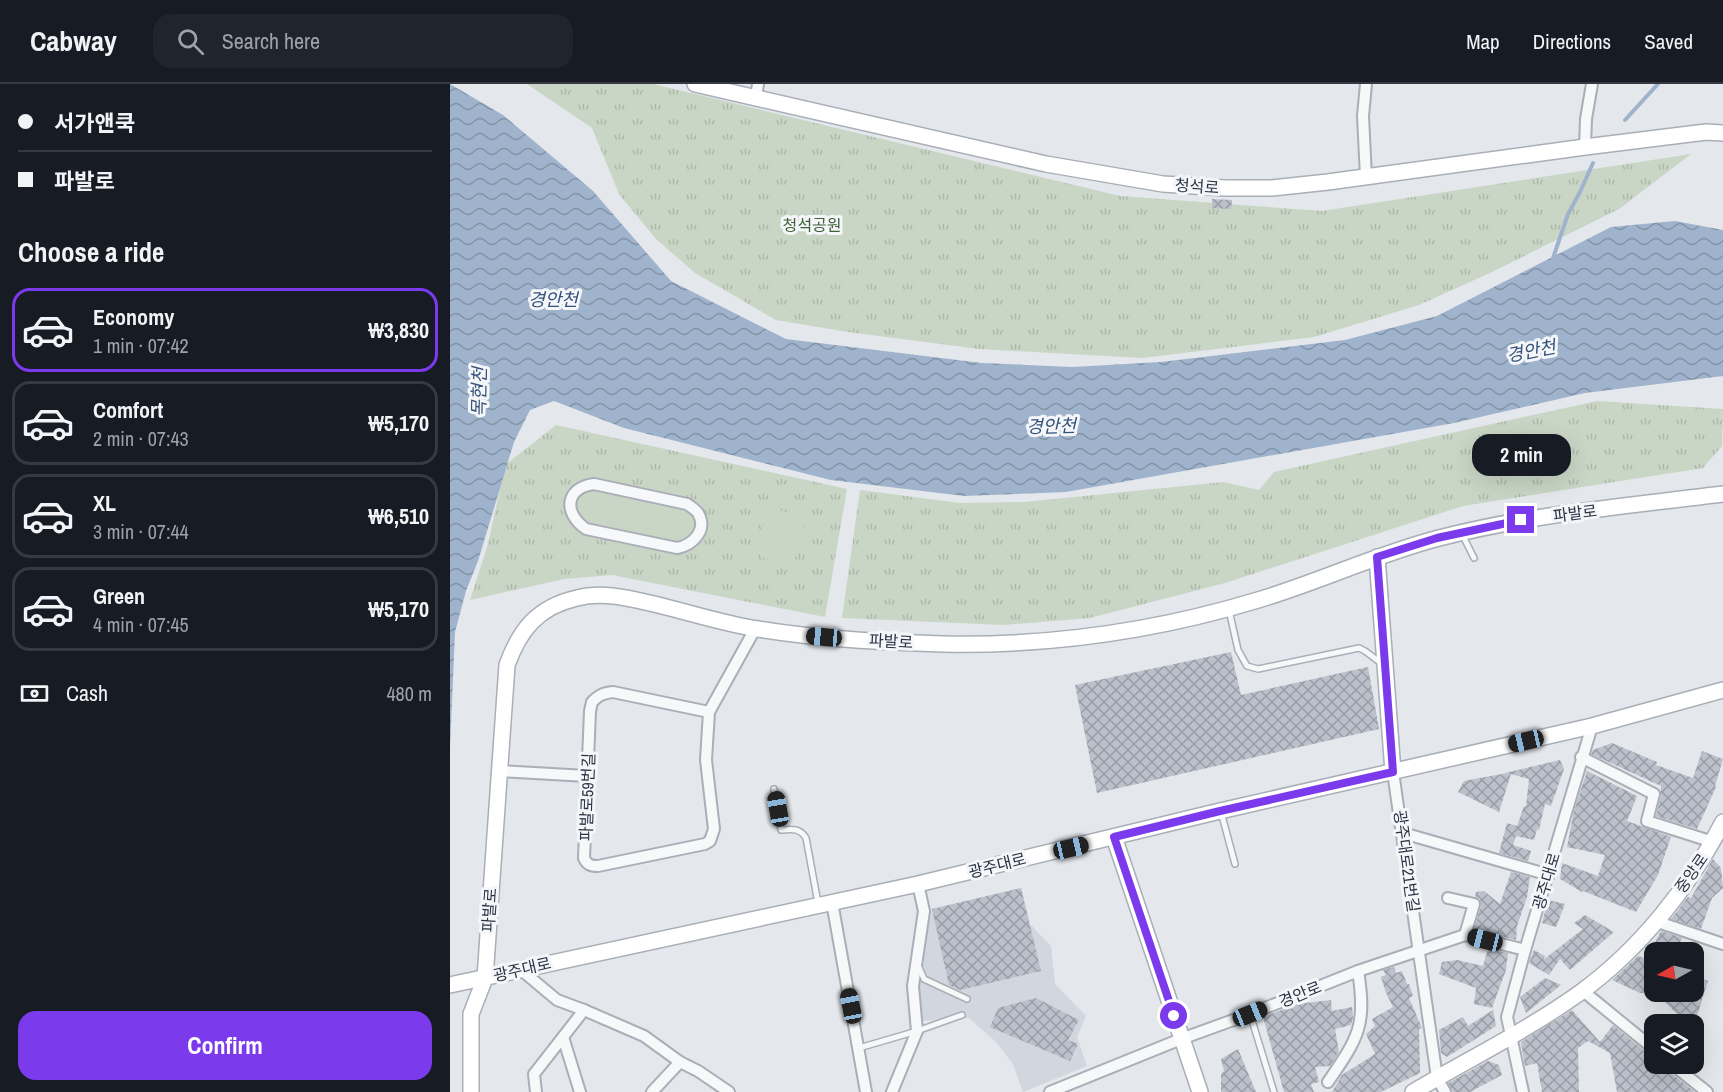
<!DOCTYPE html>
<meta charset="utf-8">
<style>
:root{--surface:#171b24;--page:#20242c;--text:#f1f3f6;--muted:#9ea1a6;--line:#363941;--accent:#7c3aed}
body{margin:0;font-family:"Archivo Narrow","Noto Sans KR",sans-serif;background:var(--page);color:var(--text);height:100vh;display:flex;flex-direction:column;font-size:22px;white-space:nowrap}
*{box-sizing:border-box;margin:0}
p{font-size:20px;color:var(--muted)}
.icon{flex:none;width:33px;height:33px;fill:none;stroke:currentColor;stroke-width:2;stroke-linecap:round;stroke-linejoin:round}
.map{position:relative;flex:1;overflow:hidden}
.drawer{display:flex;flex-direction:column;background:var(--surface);width:450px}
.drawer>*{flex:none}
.guide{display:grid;align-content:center;height:132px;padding:0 18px;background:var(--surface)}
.needle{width:39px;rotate:262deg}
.tools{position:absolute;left:1194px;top:858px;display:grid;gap:12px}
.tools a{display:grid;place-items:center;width:60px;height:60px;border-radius:12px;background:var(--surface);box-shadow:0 6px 24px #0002;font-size:30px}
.end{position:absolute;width:27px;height:27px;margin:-14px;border:8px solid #7c3aed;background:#fff;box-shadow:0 0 0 3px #fff}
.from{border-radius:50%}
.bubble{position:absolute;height:42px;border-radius:18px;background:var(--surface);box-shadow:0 6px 24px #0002;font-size:20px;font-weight:700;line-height:42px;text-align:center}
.car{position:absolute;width:18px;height:36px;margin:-18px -9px;border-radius:8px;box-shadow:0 0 4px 2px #0007;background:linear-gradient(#222 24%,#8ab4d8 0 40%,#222 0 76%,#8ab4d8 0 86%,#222 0)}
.guide b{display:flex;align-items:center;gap:21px;height:57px;font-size:22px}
.guide b+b{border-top:2px solid var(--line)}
.guide i{width:15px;height:15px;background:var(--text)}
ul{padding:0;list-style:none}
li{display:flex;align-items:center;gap:18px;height:84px;margin:0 12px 9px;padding:0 6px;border:3px solid var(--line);border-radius:18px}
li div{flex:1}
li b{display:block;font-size:22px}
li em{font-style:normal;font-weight:700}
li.current{border-color:var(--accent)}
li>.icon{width:54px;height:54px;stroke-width:1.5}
h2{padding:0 18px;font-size:27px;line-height:72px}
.pay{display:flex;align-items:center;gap:15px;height:66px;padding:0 18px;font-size:22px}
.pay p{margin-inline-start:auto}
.button{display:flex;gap:12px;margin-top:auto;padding:12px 18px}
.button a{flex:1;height:69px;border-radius:18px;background:var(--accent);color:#fff;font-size:24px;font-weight:700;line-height:69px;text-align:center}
header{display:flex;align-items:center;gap:36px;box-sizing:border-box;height:84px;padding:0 30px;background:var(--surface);border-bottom:2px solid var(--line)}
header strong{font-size:28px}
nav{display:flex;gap:33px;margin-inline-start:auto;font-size:21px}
.search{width:420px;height:54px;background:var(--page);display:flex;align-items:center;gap:15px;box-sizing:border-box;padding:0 21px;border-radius:18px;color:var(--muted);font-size:22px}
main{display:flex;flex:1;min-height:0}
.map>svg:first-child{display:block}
</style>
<header>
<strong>Cabway</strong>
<div class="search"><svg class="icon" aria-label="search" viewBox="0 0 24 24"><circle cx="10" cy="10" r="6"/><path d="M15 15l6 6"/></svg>Search here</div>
<nav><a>Map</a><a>Directions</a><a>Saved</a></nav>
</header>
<main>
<section class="drawer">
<div class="guide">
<b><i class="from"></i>서가앤쿡</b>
<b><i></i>파발로</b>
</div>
<h2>Choose a ride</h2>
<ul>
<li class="current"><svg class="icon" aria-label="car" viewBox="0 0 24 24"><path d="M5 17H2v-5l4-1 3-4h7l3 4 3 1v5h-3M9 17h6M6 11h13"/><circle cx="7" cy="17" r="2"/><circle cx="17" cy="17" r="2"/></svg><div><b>Economy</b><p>1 min · 07:42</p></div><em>₩3,830</em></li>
<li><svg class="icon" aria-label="car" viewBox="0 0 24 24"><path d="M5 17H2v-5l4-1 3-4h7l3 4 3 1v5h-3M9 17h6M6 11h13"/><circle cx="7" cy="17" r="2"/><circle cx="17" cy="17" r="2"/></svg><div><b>Comfort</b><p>2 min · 07:43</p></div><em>₩5,170</em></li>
<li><svg class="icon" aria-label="car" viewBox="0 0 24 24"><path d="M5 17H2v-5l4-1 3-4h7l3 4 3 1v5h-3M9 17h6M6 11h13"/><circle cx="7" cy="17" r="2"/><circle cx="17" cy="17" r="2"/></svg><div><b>XL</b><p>3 min · 07:44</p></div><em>₩6,510</em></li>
<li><svg class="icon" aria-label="car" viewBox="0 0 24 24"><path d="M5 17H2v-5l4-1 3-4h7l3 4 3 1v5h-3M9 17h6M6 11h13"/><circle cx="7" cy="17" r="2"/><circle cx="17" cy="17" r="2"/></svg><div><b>Green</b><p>4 min · 07:45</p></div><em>₩5,170</em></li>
</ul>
<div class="pay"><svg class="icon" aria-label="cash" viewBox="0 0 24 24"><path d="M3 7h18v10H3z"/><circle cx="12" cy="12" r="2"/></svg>Cash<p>480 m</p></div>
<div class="button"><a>Confirm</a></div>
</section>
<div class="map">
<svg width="1273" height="1008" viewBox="0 0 1273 1008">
<defs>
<pattern id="grass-tufts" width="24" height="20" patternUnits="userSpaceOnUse" patternTransform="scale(1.5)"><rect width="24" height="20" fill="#c9d6c5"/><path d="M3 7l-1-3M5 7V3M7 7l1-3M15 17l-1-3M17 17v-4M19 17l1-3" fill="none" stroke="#adb8ab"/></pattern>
<pattern id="water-waves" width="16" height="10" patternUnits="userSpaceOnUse" patternTransform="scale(1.5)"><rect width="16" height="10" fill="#9fb4cc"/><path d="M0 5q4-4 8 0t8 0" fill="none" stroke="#8293a7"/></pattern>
<pattern id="building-cross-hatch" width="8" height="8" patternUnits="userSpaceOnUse" patternTransform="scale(1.5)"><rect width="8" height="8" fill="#bbc0ca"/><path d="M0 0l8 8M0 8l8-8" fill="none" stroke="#989da6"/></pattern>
</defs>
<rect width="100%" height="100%" fill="#e4e7ec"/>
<path fill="#d2d6de" d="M571,804L580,840L601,862L605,900L636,932L627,953L637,982L573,1008L563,980L546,958L519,934L473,937L466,917V902L482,825Z"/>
<g fill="url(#grass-tufts)">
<path d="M77,0H203L670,112L872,127L1241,70L1169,125L1040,189L969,221L864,253L692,274L529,265L398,248L326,236L245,189L206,155L169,110L142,44Z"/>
<path d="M1147,317L1273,325L1272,362L1253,384L1013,422L775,499L640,534L554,541L392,534L410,406L510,419L575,418L773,398L809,406L824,388Z"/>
<path d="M106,341L397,405L375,533L162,491L114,495L20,516L38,460L55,381Z"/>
</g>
<g fill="#c9d6c5">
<path d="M141,405L233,421L246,434L243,453L228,461L137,446L125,424L129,414Z"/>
<path d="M315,421L356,435L343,481L310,473Z"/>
</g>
<path fill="url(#water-waves)" d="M0,0L53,31L143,107L221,197L336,255L532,279L622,283L711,278L895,256L987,232L1161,143L1225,137L1273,146V292L1135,309L1004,339L616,408L514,412L381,396L174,344L104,317L80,326L64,358L28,477L16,507L5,548L0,665Z"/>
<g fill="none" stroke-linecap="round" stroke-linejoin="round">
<g stroke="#9fb4cc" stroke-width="4">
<path d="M1175,36L1208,0"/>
<path d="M1102,177L1118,130L1130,108L1143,79"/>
</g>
</g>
<g fill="url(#building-cross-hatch)">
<path d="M762,115L782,116L781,125L762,124Z"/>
<path d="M781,568L791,611L918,583L929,645L647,709L625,601Z"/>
<path d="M1162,659L1207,678L1206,681L1243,694L1252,667L1273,675L1265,702L1266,703L1247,745L1206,732L1211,712V702L1141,670L1143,666Z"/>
<path d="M1110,676L1114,685L1101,722L1095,720L1089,746L1087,745L1084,756L1066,752L1063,761L1081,767L1078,777L1049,769L1057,739L1067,742L1074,722H1076L1079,695L1061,690L1049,728L1008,708L1014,697L1057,689H1055Z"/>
<path d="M1137,687L1187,712L1177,737L1221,753L1208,791L1186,828L1133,807L1132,808L1110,795L1112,779L1148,792L1155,771L1117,763L1124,727Z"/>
<path d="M1263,775L1271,784L1273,804L1262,814L1251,845L1221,835L1238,813L1241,814Z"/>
<path d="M1061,788L1080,793L1077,813L1067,842L1066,856L1024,846L1031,821L1030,815L1025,813L1026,808L1034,807L1050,820Z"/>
<path d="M571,804L591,887L510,906L499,901L482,825Z"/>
<path d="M1098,816L1115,820L1106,843L1092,839Z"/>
<path d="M1135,831L1164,848L1120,886L1110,875L1099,891L1079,879L1084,866L1095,872L1093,876L1133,845L1124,839Z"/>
<path d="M1211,847L1232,854L1225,868H1202L1204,869V910L1190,909L1162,896L1188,872L1194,874L1196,867L1200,868Z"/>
<path d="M1038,865L1058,869L1056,886L1042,924L1024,920L1026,904L989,890L992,878L1007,876L1033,882Z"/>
<path d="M944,883L946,889L952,887L957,900H959L963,912L959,914L972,944L969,945L970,989L931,1008H882L892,991L925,970L916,950L925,942L922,935L943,923L936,909L931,893L936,891L933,886Z"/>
<path d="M1244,891L1258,897L1247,932L1227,930L1205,908H1244Z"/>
<path d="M1095,894L1111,901L1076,929L1070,913Z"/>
<path d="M586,914L629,936L618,956L628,960L620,977L540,943L548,924Z"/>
<path d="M881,916L882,927L902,923L903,934L901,941L885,945L889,968L880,982L865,983L869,998L861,1000L864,1008H834L813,933L847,920Z"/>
<path d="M1043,926L1046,942L997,973L991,969L989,946L1013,933L1018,942Z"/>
<path d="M1122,926L1150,958L1163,941L1199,971L1204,972V980H1215L1217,986L1245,1008H1167L1160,969L1138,957L1128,964L1129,1008H1092L1087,979L1075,982L1071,958Z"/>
<path d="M788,965L806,1008H771V990L774,987L771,975Z"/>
<path d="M1038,977L1049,981L1052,991L1020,1008H1003L998,999Z"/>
</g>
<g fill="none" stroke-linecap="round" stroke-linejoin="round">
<defs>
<g id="lane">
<path d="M1012,450L1024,474"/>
<path d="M779,526L788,566L797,582L808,585L909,564L915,567L931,579"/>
<path d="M324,705L331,746C342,745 350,744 356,754L368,819"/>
<path d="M771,728L785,780"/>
<path d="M468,881L474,895L517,915"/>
<path d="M800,930L824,1008"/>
<path d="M409,964L467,947L512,931"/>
</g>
<g id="street">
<path d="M916,0L913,32L916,93"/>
<path d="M306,13L308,0"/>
<path d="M1135,63L1136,35L1142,0"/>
<path d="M144,400L237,420C240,422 246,426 248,429C258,446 243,461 227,464L136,445C113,429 115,404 144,400Z"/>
<path d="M259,628L163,608C153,609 149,611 142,618L140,627L134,774C137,781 141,782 148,782L255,760L260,757L264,745L256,676L259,628L305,545"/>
<path d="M1131,673L1204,710L1197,737L1263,758"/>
<path d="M49,687L137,692"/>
<path d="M943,688L987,994L995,1008"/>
<path d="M953,749L1099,791"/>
<path d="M998,814L1024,820L1015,851"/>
<path d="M382,818L416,1008"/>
<path d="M1205,837L1273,860"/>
<path d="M70,885L107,916L134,926L194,952L230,978L248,987L279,1008"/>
<path d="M1133,907L1204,965"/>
<path d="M1222,980L1257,1008"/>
<path d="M878,998C908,954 917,942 908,887"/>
<path d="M86,1008L84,990L113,953"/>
<path d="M130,1008L113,953L134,926"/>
<path d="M202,1008L230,978"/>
<path d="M442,1008L467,947L463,902L474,827L468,800"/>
<path d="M600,1008L731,955L800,930L908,887L1015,851L1075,866"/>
<path d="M1073,1008L1057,933L1075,866L1142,642"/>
</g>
<g id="secondary">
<path d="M245,0L596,80L713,100L775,104H822L878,98L1135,63L1256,48L1273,49"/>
<path d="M927,473L943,688"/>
<path d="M664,753L750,1008"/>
<path d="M0,901L468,800L770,727L1142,642L1273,606"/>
<path d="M21,1008V930L35,894L57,581C70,545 88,523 127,514C154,507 182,515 208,521C241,529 275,540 308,545C369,555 431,558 493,560C599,562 706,547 808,516C869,498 927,470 989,454C1082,430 1178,422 1273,410"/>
<path d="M963,1008C1019,975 1078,946 1131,908C1190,865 1240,802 1273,738"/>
</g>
</defs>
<use href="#lane" stroke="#a9aeb7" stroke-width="8"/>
<use href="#street" stroke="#a9aeb7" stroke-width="14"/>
<use href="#secondary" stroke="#a9aeb7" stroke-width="18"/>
<use href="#lane" stroke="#f7f8fa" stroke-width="5"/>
<use href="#street" stroke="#f7f8fa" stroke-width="10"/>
<use href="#secondary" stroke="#fff" stroke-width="15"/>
</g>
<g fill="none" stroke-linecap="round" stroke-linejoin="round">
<path stroke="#7c3aed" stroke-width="8" d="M724,932L664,753L770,727L943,688L927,473L987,454L1071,436"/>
</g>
<g text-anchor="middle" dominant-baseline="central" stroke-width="6" stroke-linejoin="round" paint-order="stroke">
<g font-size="16" fill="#2b3445" stroke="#f4f6f9">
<text transform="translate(747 102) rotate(4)">청석로</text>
<text transform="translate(1125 429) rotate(-7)">파발로</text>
<text transform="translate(441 557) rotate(3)">파발로</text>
<text transform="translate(137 713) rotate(-88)">파발로59번길</text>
<text transform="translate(957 777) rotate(82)">광주대로21번길</text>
<text transform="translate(547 781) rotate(-14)">광주대로</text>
<text transform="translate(1241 789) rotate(-55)">중앙로</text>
<text transform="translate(1096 797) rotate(-73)">광주대로</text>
<text transform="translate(39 826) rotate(-86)">파발로</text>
<text transform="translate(72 885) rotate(-13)">광주대로</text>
<text transform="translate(850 910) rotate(-22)">경안로</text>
</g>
<g font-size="16" fill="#3f6138" stroke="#f4f6f9">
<text x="362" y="141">청석공원</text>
</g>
<g font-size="18" font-style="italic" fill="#34527a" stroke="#f4f6f9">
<text x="103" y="215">경안천</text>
<text transform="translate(1081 267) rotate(-11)">경안천</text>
<text transform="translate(29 308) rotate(-89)">목현천</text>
<text transform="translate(601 342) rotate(-1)">경안천</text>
</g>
</g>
</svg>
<div class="tools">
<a><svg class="needle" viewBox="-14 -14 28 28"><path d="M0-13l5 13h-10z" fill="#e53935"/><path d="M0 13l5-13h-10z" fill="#9ea1a6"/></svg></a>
<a><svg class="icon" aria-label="layers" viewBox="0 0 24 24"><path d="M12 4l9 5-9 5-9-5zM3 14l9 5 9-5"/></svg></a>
</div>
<i class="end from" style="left:724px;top:932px"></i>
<i class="end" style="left:1071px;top:436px"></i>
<div class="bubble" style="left:1022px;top:350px;width:99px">2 min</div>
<i class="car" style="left:374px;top:553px;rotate:275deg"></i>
<i class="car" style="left:1076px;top:657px;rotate:257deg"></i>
<i class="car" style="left:328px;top:725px;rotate:350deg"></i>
<i class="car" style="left:621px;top:764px;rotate:77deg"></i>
<i class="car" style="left:1035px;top:856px;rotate:284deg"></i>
<i class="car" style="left:401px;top:922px;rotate:349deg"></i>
<i class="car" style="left:800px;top:930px;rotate:68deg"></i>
</div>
</main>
